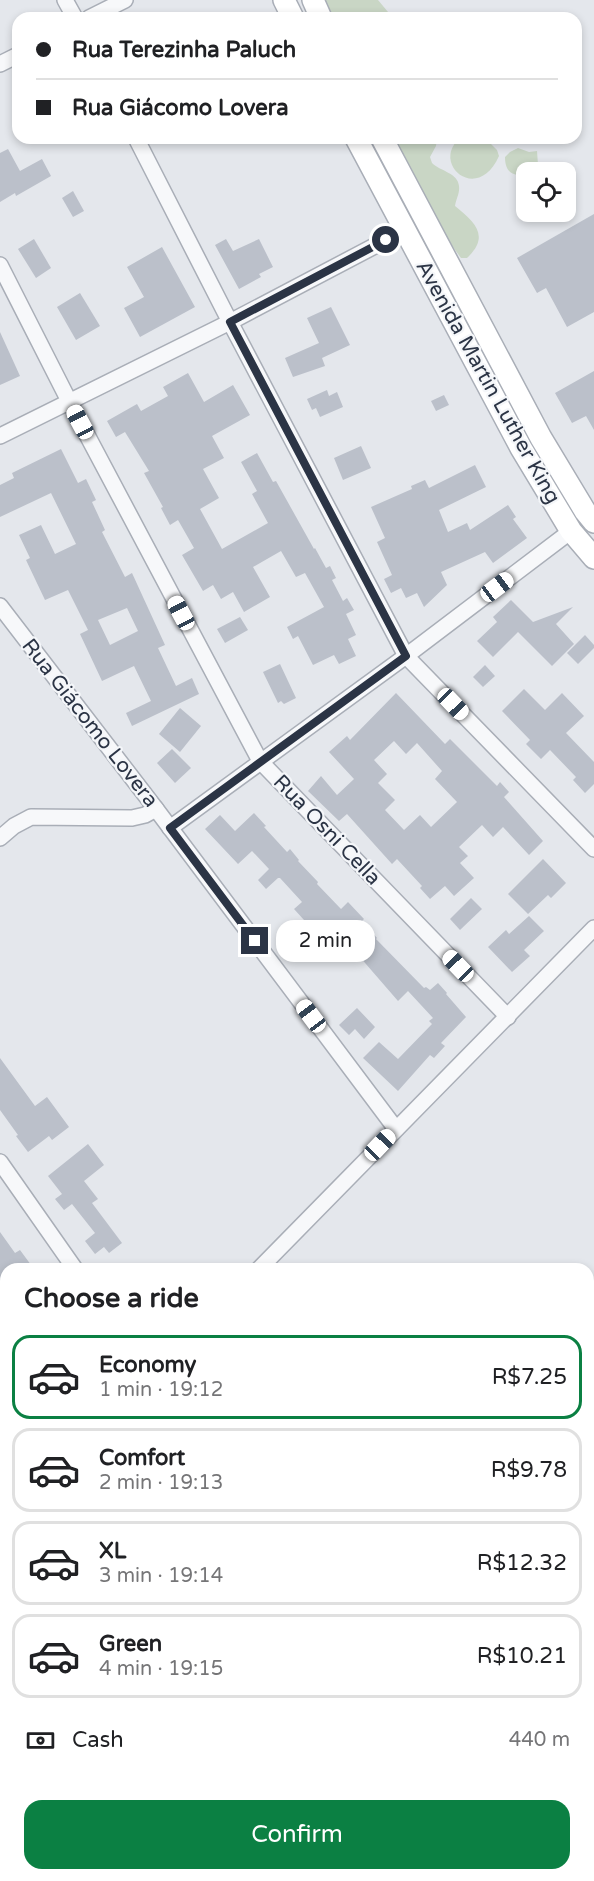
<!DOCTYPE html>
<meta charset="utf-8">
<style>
:root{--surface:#fff;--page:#f2f2f2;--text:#202124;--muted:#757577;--line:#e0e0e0;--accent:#0b8043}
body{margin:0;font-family:"Varela Round",sans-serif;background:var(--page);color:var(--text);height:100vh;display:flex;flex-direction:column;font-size:22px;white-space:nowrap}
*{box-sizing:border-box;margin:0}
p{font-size:20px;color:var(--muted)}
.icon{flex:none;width:33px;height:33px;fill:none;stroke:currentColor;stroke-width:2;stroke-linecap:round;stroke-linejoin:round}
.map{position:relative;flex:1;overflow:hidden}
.details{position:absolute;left:0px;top:1263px;width:594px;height:618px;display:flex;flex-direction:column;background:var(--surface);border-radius:18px 18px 0 0;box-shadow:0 3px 9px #0003}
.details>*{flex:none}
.banner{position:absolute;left:12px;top:12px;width:570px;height:132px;border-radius:18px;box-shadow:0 3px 9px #0003;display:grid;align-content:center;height:132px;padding:0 24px;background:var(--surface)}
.fabs{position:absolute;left:516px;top:162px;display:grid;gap:12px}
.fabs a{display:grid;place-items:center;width:60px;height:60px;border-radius:12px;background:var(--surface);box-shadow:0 3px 9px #0003;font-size:30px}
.end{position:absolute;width:27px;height:27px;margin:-14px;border:8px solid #2b3445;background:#fff;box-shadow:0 0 0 3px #fff}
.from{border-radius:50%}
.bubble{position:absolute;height:42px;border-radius:18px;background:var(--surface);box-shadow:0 3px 9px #0003;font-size:20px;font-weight:600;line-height:42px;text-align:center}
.car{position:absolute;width:18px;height:36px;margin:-18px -9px;border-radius:8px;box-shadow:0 0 4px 2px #0007;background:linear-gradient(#fff 24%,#345 0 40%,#fff 0 76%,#345 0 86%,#fff 0)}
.banner b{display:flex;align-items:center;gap:21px;height:57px;font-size:22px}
.banner b+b{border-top:2px solid var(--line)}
.banner i{width:15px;height:15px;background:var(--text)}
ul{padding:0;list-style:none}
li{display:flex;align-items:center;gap:18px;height:84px;margin:0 12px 9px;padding:0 12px;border:3px solid var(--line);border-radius:18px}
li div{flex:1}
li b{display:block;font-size:22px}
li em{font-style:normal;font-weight:600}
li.current{border-color:var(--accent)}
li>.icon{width:54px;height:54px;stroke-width:1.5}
h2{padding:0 24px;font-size:27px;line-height:72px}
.pay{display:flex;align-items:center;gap:15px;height:66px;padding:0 24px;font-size:22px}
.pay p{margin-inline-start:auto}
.cta{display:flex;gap:12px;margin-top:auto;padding:12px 24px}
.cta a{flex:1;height:69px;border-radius:18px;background:var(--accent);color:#fff;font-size:24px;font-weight:600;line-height:69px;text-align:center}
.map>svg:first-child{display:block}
</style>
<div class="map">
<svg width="594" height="1881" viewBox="0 0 594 1881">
<rect width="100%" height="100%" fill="#e4e7ec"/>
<g fill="#c9d6c5">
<path d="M321,0H378L393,18H328Z"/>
<path d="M389,138H437L436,146L430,157L432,163C440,171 458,173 459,186C460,193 456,199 455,206C474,222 491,235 467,258H461L439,228L433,210L411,173L404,155Z"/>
<path d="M460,138H485L497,150L499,156C477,205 430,163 460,138Z"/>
<path d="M518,148L529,152L537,151L538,165C526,178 505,181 505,157L510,152Z"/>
</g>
<g fill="#bbc0ca" fill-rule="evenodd">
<path d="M8,149L20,171L42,159L51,176L16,196L15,193L0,202V153Z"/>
<path d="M73,191L84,211L73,217L62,198Z"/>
<path d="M594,214V312L567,327L546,288L537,293L517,258Z"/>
<path d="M34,239L51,268L36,278L18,249Z"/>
<path d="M226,239L233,251L259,239L273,267L259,274L261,277L239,289L215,245Z"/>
<path d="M162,247L195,307L140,337L124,308L144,297L127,267Z"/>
<path d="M80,293L100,326L76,340L57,307Z"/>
<path d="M331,307L350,345L322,358L325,366L293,377L285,358L319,343L307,318Z"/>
<path d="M0,332L20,376L0,385Z"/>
<path d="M594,371V430L586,416L572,423L555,393Z"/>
<path d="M188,373L204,402L233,385L250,415L212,436L224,458L203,469L219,498L200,509L222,549L268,523L252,494L257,491L241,462L257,453L273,482L276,481L314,549L315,548L326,568L330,566L336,578L332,580L343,601L347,598L354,610L346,614L356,635L348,639L356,656L339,664L334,655L313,665L298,636L293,639L287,627L324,607L305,573L296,577L281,551L253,567L270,597L244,612L233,592L221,599L213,585L203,591L182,555L194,548L178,520L170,525L161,508L163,507L144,473L149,471L125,432L116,437L107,421L137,404L141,411L168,396L163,387Z"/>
<path d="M327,390L329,396L337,392L343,407L320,417L316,408L312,410L307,399Z"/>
<path d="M444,395L449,405L436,411L431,401Z"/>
<path d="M361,446L371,468L343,480L334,458Z"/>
<path d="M61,449L78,483L86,479L96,500L92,502L105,530L102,532L125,577L132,573L165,645L158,648L176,686L192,678L199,694L132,726L126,713L151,701L134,666L102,681L80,634L88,630L68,590L45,600L26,560L30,558L19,535L41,525L55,554L76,544L51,493L0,517V485L14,478L12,473ZM127,608L138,631L110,645L98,620Z"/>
<path d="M475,465L486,487L439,510L448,532L467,523L470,530L508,505L516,517L513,519L527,538L493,563L485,552L441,572L447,585L424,607L417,593L406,598L401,588L391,593L384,579L392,575L377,542L385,538L371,507L412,489L411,486L425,480L429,488Z"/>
<path d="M511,600L533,622L573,607L556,624L574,644L552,666L518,632L493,657L477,641L497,622L493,617Z"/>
<path d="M240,617L248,630L225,643L217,629Z"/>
<path d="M585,635L594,645V648L578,664L567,653Z"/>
<path d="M280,664L296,698L284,704L281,701L278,703L263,672Z"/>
<path d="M485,665L495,676L483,687L473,677Z"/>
<path d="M524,689L545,710L562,693L584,716L566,733L594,762V784L585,793L573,780L576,777L550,750L541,759L526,744L530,740L502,711Z"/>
<path d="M396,693L445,744L450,739L497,786L500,782L509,792L504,797L543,841L529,855L503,827L493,837L482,825L459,847L468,856L460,863L474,878L454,896L445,886L430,899L420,888L422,886L397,859L392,864L347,814L339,821L308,791L321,776L337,795L354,779L329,752L347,736L350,740ZM394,741L406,754L417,743L442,771L435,779L457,802L431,827L420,815L404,830L385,810L395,800L378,783L387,774L374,760Z"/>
<path d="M180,708L201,726L180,752L159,734Z"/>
<path d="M172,749L191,768L175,783L157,763Z"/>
<path d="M254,813L266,826L264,827L287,852L290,849L299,860L298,861L318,882L317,884L341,909L348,902L364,919L362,921L377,938L376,939L424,988L426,987L430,990L438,983L447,993L446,994L466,1017L441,1043L445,1046L434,1058L430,1055L398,1091L363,1058L379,1042L398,1059L432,1024L429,1021L433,1018L408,991L398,1001L346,941L349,938L332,920L295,954L282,940L304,920L294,909L302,902L280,878H278L266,889L258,880L269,869L252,851L238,864L205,829L220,815L235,831Z"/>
<path d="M543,859L566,883L551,898L548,895L528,914L508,894Z"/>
<path d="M471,898L482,909L460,930L450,919Z"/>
<path d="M529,916L544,931L524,950L530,956L512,972L488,947L506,930L509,934Z"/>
<path d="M357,1008L375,1027L364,1039L355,1029L349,1035L339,1025Z"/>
<path d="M0,1058L35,1106L47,1097L69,1127L52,1140L49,1136L28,1152L16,1136L18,1135L0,1110Z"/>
<path d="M88,1144L104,1165L84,1181L98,1199L92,1203L122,1243L109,1253L104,1247L95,1254L85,1241L95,1233L72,1204L64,1210L55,1199L62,1194L48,1176Z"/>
<path d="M0,1232L15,1253L20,1250L34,1269H6V1274L0,1278Z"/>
</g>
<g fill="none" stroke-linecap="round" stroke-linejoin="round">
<defs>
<g id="minor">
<path d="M65,0L75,18"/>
<path d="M89,18L125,0"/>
<path d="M0,64L18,55"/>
<path d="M136,138L230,322L406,656L594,849"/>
<path d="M0,265L69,401L260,761L508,1017"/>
<path d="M0,436L230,322L405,230"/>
<path d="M0,606L156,809L396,1129"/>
<path d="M170,828L406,656L571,531"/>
<path d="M0,838L14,826L31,817L132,818L145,815L156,809"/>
<path d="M0,1162L75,1269"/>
<path d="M259,1269L594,928"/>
<path d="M0,1435L6,1443"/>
<path d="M0,1620L6,1616"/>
<path d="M0,1701L6,1709"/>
<path d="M0,1784L6,1780"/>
<path d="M122,1875L126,1881"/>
<path d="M312,1875L316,1881"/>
<path d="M495,1875L499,1881"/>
</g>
<g id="secondary">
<path d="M284,0L293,18"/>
<path d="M313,0L321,18"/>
<path d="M356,138L521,448L571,531L594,558"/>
<path d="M382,138L541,438L585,511L594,522"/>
</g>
</defs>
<use href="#minor" stroke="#a9aeb7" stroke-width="18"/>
<use href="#secondary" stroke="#a9aeb7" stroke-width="24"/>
<use href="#minor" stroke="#f7f8fa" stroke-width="15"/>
<use href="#secondary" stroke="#fff" stroke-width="21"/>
</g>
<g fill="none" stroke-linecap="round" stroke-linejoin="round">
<path stroke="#2b3445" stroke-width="8" d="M255,941L170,828L406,656L230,322L386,240"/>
</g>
<g text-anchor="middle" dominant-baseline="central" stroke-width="4.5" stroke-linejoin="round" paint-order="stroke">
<g font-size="21" fill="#2b3445" stroke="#f4f6f9">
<text transform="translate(488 382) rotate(61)">Avenida Martin Luther King</text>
<text transform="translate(90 723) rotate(52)">Rua Giácomo Lovera</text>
<text transform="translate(327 830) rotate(46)">Rua Osni Cella</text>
</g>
</g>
</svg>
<div class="fabs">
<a><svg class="icon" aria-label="locate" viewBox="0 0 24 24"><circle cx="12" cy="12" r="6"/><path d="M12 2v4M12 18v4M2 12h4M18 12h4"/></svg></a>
</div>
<i class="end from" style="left:386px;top:240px"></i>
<i class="end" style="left:255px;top:941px"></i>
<div class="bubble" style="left:276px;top:920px;width:99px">2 min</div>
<i class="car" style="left:80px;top:422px;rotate:332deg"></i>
<i class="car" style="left:497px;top:587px;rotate:53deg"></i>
<i class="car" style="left:181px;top:613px;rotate:332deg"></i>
<i class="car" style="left:453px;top:704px;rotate:136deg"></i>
<i class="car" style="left:458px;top:966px;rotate:316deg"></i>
<i class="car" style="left:311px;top:1016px;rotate:323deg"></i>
<i class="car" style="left:380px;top:1145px;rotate:44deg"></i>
<div class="banner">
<b><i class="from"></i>Rua Terezinha Paluch</b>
<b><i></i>Rua Giácomo Lovera</b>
</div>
<section class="details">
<h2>Choose a ride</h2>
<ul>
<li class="current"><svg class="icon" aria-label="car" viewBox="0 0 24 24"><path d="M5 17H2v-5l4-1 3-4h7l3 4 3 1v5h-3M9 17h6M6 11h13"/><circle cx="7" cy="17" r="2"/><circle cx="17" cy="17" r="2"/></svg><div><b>Economy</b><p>1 min · 19:12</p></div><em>R$7.25</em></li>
<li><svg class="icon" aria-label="car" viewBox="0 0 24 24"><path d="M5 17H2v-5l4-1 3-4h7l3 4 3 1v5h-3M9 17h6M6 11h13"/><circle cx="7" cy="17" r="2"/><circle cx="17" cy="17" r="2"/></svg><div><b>Comfort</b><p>2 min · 19:13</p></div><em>R$9.78</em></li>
<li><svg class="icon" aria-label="car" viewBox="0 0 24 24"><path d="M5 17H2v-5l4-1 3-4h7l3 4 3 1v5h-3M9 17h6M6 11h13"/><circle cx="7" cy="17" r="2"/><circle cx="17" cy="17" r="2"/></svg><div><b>XL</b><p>3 min · 19:14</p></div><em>R$12.32</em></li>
<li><svg class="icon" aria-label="car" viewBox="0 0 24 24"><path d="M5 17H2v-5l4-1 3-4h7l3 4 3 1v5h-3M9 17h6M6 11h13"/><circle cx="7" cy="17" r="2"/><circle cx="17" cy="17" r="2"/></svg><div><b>Green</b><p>4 min · 19:15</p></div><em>R$10.21</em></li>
</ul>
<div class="pay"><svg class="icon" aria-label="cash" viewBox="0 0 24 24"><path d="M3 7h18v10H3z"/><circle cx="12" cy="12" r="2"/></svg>Cash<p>440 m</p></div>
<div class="cta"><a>Confirm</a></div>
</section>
</div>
